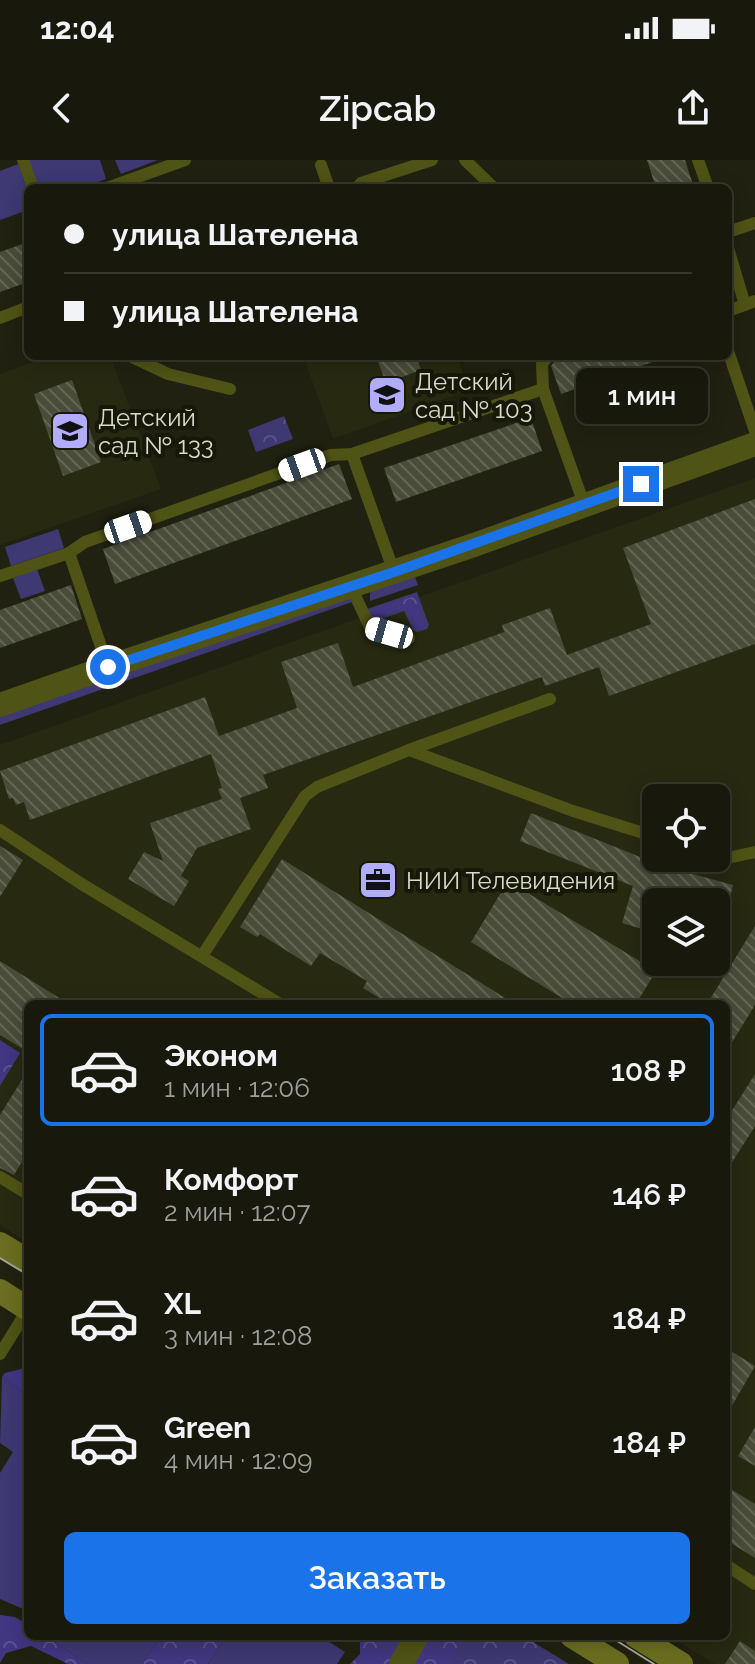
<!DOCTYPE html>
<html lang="ru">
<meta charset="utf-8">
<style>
:root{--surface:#18190c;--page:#212215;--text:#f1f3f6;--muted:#9fa09d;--line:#36382d;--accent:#1a73e8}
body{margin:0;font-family:Raleway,sans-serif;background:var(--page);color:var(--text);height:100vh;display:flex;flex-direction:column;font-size:30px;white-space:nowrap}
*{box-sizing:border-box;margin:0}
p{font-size:26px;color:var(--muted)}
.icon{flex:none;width:44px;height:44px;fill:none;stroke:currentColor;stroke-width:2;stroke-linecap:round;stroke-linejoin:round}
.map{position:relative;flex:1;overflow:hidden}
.details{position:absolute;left:24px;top:840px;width:706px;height:640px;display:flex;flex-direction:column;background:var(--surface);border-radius:12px;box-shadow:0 4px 20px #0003,0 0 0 2px var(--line)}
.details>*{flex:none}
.hud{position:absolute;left:24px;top:24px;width:708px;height:176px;border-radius:12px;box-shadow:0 4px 20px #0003,0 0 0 2px var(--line);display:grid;align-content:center;height:176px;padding:0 40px;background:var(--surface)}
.buttons{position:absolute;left:642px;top:624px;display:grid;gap:16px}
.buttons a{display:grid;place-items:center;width:88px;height:88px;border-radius:12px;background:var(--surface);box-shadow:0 4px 20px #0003,0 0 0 2px var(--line);font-size:40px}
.end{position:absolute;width:36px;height:36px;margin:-18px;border:10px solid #1a73e8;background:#fff;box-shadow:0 0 0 4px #fff}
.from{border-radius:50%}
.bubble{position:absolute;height:56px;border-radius:12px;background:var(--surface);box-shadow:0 4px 20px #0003,0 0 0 2px var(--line);font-size:26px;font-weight:600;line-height:56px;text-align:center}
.car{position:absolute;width:24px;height:48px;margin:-24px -12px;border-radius:10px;box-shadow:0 0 6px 2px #0007;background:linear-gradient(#fff 24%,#345 0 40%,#fff 0 76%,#345 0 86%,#fff 0)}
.hud b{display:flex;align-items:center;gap:28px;height:76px;font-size:30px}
.hud b+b{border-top:2px solid var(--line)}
.hud i{width:20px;height:20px;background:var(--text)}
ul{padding:14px 0 0;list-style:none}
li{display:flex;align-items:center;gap:24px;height:112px;margin:0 16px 12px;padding:0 24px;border:4px solid transparent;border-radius:12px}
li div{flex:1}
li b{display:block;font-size:30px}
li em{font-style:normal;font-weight:600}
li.active{border-color:var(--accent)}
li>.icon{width:72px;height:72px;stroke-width:1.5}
.cta{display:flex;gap:16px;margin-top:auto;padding:16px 40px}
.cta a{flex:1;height:92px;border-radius:12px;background:var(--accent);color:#fff;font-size:32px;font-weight:600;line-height:92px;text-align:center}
.status{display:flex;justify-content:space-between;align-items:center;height:56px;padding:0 40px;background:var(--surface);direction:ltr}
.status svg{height:22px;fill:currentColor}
header{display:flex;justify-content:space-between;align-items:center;height:104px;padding:0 40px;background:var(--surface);font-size:36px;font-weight:600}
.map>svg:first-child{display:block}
</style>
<div class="status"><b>12:04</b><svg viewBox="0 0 49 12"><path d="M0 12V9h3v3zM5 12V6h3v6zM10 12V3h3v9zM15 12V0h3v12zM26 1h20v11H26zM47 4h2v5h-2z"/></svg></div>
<header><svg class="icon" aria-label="back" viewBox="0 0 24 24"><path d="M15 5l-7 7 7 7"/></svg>Zipcab<svg class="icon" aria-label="share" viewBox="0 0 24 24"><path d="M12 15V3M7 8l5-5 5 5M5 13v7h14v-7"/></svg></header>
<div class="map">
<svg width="755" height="1504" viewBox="0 0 755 1504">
<defs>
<pattern id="forest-crowns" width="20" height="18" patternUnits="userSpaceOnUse" patternTransform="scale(2)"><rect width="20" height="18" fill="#413681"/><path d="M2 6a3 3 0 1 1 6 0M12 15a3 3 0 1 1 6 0" fill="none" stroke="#5c5292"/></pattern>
<pattern id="park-crowns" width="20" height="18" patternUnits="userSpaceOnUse" patternTransform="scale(2)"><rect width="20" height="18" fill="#3e3873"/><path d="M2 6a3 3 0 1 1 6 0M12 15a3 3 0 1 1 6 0" fill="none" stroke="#595486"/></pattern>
<pattern id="building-back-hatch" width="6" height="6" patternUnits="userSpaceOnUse" patternTransform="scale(2)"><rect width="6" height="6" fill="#4a4c3a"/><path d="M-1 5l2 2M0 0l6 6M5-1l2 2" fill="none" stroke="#636555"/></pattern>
</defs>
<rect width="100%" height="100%" fill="#202110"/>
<g fill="#272911" fill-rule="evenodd">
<path d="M49,196H110L161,329L0,385V214Z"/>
<path d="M303,196H457L469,230L333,279Z"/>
<path d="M755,318V1504H715L669,1476H726V844H28V1083L0,1065V585ZM656,638H716V698H656ZM656,742H716V802H656Z"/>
</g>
<g fill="#3e3873">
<path d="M28,0H100L106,19L82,28H38Z"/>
<path d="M115,0H158L121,14Z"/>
<path d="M18,4L28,32V50L0,60V11Z"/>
<path d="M58,369L64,388L11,406L5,387Z"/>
<path d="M37,409L45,431L21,439L13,418Z"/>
<path d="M415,417L418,425L370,441V433L373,430Z"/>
<path d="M417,432L429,465L427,469L417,472L413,470L404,451L376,461L371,459L367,449Z"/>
<path d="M348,436L352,442L0,565V553Z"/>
<path d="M2,1217L28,1235V1451L0,1439V1313L13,1292L0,1283Z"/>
<path d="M45,1476H161L142,1504H87Z"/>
<path d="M226,1476H320L345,1492L337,1504H208Z"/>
</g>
<g fill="url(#forest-crowns)">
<path d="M416,436L419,445L417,448L422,453L420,458L425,464L421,469L414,467V459L405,450L395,449L385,456L372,455L374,448Z"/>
<path d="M0,880L20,893L0,926Z"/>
<path d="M28,1204V1235L2,1217L5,1213L25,1208Z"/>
<path d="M0,1455L15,1457L28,1465V1476H45L87,1504H68L31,1486L6,1493L0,1503Z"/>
<path d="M161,1476H226L208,1504H142Z"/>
<path d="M353,1476H513L559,1504H350L360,1494V1481Z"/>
</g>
<g fill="url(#park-crowns)">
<path d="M284,256L293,279L256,292L248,270Z"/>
<path d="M465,1476H523L569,1504H448Z"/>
</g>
<g fill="url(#building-back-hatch)">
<path d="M647,0H685L694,28H656Z"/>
<path d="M28,82V122L0,132V92Z"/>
<path d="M376,196H416L421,210L386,223Z"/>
<path d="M562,196H664V198L561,234L551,206L557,198Z"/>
<path d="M72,220L101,302L63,316L34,234Z"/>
<path d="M531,258L542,291L396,342L384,308Z"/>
<path d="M339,304L352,339L115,424L103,389Z"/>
<path d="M755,339V484L609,536L599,507L545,526L542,517L263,615L268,628L240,638L251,669L197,688L181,716L189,721L174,746L128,719L144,692L163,701L150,663L222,639L218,629L222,628L211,594L30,660L24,642L16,645L13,638L9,639L0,611L205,537L219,576L297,548L281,502L338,483L353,527L504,472L502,465L550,448L567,495L651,464L623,388Z"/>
<path d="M71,425L82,459L0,488V450Z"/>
<path d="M531,653L660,705L733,725L722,772L716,771V742H656V773L622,763L633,726L520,681Z"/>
<path d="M0,686L23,700L0,737Z"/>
<path d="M282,699L515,844H389L363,828L367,821L320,793L311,806L260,774L257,777L240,767Z"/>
<path d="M508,721L656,811L636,844H572L471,782Z"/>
<path d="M755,766V845L726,892V844H707Z"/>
<path d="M0,801L69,844H28V892L0,875Z"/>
<path d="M28,910V992L14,1015L0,1008V955Z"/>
<path d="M755,914V966L726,1012V960Z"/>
<path d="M726,1188L755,1206L726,1256Z"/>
<path d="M755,1267V1306L738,1296Z"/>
<path d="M726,1326L755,1344V1398L726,1380Z"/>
<path d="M740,1481L755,1491V1504H725Z"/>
</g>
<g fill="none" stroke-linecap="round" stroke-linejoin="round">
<g stroke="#4f5315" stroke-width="12">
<path d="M23,0L33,28"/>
<path d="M465,0L494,28"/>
<path d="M698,0L708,28"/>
<path d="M321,5L329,28"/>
<path d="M107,28L185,0"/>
<path d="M357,28L361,23L432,0"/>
<path d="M728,72L755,63"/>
<path d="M728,88L745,145"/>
<path d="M728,151L755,141"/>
<path d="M0,158L28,147"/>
<path d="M728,191L755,271"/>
<path d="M130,196L168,214L230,229"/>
<path d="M543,229L584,344"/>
<path d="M69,393L85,382L331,295L352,294"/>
<path d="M394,412L352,294L543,229L542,204L548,196"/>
<path d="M0,416L69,393L108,507"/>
<path d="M351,427L370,467L409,478"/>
<path d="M409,590L573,651L656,677"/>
<path d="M0,670L80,723L280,844"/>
<path d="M716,695L732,697L755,692"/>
<path d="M202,796L305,636L317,627L409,590L550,539"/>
<path d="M0,1017L23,1031"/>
<path d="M0,1194L28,1149"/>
<path d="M726,1405L755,1424"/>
</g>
<g stroke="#4f5315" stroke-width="24">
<path d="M0,545L108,507L474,385L755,284"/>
<path d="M401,1504L417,1476"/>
</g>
<g stroke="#6a6e20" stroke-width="24">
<path d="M0,1084L28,1101"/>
<path d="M0,1131L28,1149"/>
<path d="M572,1476L617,1504"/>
<path d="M636,1476L681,1504"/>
</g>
<g stroke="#a3a598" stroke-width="2">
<path d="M0,1098L28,1115"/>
<path d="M609,1476L654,1504"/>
</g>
</g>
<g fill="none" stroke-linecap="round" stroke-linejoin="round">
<path stroke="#1a73e8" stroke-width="10" d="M108,507L394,412L641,324"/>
</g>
<defs>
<symbol id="school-square" viewBox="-11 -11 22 22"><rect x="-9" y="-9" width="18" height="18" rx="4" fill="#b1adfa" stroke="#171807"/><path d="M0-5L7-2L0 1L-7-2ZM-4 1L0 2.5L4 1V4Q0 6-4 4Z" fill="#111"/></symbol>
<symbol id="office-square" viewBox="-11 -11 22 22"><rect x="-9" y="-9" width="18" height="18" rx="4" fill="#b1adfa" stroke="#171807"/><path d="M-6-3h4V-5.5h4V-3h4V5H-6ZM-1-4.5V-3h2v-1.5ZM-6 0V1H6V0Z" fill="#111"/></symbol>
</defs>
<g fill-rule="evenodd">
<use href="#school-square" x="365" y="213" width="44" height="44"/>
<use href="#school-square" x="48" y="249" width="44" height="44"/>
<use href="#office-square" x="356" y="698" width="44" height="44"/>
</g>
<g text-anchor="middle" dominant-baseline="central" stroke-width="8" stroke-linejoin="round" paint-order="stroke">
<g font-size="24" fill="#d8dacf" stroke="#171807" text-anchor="start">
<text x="415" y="221">Детский<tspan x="415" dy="28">сад № 103</tspan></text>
<text x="98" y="257">Детский<tspan x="98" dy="28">сад № 133</tspan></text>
<text x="406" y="720">НИИ Телевидения</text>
</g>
</g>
</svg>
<div class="buttons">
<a><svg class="icon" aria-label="locate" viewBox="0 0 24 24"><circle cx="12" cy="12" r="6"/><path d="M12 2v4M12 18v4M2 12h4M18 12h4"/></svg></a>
<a><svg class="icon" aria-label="layers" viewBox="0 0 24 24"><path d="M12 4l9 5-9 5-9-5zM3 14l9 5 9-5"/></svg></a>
</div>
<i class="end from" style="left:108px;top:507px"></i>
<i class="end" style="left:641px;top:324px"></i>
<div class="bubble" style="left:576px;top:208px;width:132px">1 мин</div>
<i class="car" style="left:302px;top:305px;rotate:250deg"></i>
<i class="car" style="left:128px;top:367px;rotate:71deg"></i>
<i class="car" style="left:389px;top:473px;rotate:286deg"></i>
<div class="hud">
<b><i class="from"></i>улица Шателена</b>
<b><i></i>улица Шателена</b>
</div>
<section class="details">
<ul>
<li class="active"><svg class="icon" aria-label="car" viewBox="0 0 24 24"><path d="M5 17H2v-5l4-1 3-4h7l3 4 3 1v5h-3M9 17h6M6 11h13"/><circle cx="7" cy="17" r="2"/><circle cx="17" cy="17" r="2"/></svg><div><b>Эконом</b><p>1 мин · 12:06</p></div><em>108 ₽</em></li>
<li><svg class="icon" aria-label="car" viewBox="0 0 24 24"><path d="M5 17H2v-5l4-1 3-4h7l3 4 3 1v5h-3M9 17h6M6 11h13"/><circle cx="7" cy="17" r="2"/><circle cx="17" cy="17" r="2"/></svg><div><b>Комфорт</b><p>2 мин · 12:07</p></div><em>146 ₽</em></li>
<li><svg class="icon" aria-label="car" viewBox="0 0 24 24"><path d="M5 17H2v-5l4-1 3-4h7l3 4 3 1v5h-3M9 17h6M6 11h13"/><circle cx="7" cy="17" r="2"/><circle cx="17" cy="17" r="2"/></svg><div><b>XL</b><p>3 мин · 12:08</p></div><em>184 ₽</em></li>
<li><svg class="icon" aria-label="car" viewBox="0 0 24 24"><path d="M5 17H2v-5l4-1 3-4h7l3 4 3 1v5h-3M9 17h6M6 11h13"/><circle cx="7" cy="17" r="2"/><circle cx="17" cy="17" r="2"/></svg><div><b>Green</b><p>4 мин · 12:09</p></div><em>184 ₽</em></li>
</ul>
<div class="cta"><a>Заказать</a></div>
</section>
</div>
